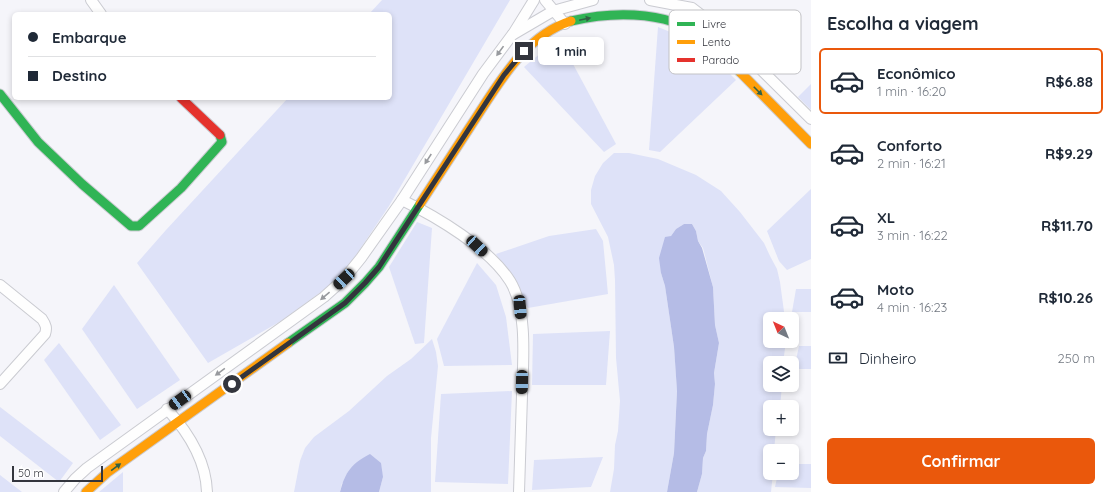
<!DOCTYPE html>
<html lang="pt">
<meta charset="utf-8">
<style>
:root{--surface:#fff;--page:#f6f6f7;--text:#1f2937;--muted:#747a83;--line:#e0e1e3;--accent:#ea580c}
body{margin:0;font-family:Quicksand,sans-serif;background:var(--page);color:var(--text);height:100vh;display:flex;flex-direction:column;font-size:15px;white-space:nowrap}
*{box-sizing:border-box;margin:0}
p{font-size:13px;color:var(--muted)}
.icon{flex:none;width:22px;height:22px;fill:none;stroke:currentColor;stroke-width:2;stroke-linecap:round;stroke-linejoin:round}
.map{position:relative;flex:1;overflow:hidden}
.details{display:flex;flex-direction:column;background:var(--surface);width:300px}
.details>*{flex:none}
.guide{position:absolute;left:12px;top:12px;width:380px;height:88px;border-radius:6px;box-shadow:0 2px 6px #0003;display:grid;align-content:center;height:88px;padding:0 16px;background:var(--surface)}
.needle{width:26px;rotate:317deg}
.fabs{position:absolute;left:763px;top:312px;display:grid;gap:8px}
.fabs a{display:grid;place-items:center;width:36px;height:36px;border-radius:6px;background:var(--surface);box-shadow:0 2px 6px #0003;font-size:20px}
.scale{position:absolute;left:12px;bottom:10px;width:91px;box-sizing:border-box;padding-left:4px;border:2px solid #33353d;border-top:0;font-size:11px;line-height:14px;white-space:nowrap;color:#33353d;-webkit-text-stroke:3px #fff;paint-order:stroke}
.end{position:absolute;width:18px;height:18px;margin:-9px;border:5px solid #33353d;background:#fff;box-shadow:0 0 0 2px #fff}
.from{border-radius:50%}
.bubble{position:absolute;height:28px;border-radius:6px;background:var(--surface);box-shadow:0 2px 6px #0003;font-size:13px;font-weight:800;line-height:28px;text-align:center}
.car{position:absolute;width:12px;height:24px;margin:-12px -6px;border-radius:5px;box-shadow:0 0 3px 1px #0007;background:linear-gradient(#222 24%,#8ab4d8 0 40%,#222 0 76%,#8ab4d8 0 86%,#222 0)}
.guide b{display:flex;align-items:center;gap:14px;height:38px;font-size:15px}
.guide b+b{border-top:1px solid var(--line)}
.guide i{width:10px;height:10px;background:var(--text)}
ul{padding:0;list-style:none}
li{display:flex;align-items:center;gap:12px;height:66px;margin:0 8px 6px;padding:0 8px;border:2px solid transparent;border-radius:6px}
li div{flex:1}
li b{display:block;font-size:15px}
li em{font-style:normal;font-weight:800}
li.selected{border-color:var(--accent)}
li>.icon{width:36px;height:36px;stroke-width:1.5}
h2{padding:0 16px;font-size:18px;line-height:48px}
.pay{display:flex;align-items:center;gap:10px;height:44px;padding:0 16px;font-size:15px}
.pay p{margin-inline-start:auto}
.button{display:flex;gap:8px;margin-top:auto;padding:8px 16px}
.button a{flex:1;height:46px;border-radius:6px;background:var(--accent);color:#fff;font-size:16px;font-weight:800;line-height:46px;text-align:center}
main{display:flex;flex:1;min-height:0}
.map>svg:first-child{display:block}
</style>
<main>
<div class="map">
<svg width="811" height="492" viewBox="0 0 811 492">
<rect width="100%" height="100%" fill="#f5f5fa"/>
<g fill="#dee2f8">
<path d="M382,0H510L389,206L346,270L328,287L281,321L208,363L137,263L166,230L288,98H390V14H369Z"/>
<path d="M658,27L700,44L736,80L660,152L649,150Z"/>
<path d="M559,38L616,144L604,152L524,67Z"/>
<path d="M811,84V110L798,97Z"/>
<path d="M614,153H629L658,159L696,175L721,191L740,212L764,243L770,256L777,269L780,282L785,319H770V341H786L783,363H770V385H782L780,407H770V429H776L774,451H770V473H773L771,492H697L702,474L703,458L706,451L707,434L713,405L715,384L714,373L719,343L715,325L713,287L703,248L698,241L696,231L692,224H684L676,229L671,236L661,273L665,286L674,347L677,390L674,453L667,492H610L614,469L615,445L618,431L620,401L616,358L615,280L614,265L608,237L591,204V190L595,176L603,163Z"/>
<path d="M811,189V259L787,270L779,261L767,231Z"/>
<path d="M417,222L432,228L424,343L415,344L389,267Z"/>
<path d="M596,229L603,241L608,294L528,308L496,254L549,236Z"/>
<path d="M477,263L496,285L506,317L512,365L444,366L437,339Z"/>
<path d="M114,285L180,380L137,409L82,329Z"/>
<path d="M796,289H811V312H792Z"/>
<path d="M610,331L606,385H532L533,334Z"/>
<path d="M432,339L436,352L438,366L431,438V492H379L383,477L342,483L340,492H294L300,461L305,448L314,437L349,411L387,376L411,359Z"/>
<path d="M59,343L121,425L100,440L44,360Z"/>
<path d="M799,346H811V369H794Z"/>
<path d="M512,391L508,484L435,482L441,394Z"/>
<path d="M0,407L73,463L59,482L0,436Z"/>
<path d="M603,457L591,487L532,490L534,460Z"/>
<path d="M792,464H811V488L775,487L778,473H792Z"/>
<path d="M123,472V492H99Z"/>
<path d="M0,475L22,492H0Z"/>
</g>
<g fill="#b5bce6">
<path d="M684,224H692L696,231L698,241L702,248L713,287L715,325L719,343L714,373L715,384L713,405L707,434L706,451L703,458L702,474L697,492H667L674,453L677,391L674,347L665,286L661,273L659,258L665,237L671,236L676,229Z"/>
<path d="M370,454L381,463L383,477L379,492H340C345,472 352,463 370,454Z"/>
</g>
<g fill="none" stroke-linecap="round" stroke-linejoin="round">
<defs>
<g id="street">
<path d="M91,0L101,14"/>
<path d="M545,0L565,24"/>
<path d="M650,0L692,8L722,31L811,119"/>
<path d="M513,34L534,0"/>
<path d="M402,200C437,217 489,248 510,281C528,310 523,362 522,395C521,427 520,460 519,492"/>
<path d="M0,285L42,319C46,325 47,328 45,334L0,384"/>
<path d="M167,409C188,432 206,460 207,492"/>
<path d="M64,492L75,479L87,468L324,297L344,279L361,258L402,200L483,74L512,35L553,11L593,0"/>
</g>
<g id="fast">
<path d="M571,21C618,10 674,11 712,43C722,52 731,62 740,72"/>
<path d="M0,94L38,142L82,184L131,226H139L181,188L222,142L220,135"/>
<path d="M288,343L345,303L365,283L379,267L420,204"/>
</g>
<g id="slow">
<path d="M740,72L811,144"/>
<path d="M420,204C437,178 454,152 470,127C496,88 523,36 571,21"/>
<path d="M86,492L108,472L288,343"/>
</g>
<path id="jam" d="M181,98L220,135"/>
</defs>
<use href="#street" stroke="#cacbd1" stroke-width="12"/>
<use href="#fast" stroke="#cacbd1" stroke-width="11"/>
<use href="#slow" stroke="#cacbd1" stroke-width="11"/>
<use href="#jam" stroke="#cacbd1" stroke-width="11"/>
<use href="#street" stroke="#fefefe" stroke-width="10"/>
<use href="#fast" stroke="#30b455" stroke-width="9"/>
<use href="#slow" stroke="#ff9f0a" stroke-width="9"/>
<use href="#jam" stroke="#e5322d" stroke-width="9"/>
</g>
<defs><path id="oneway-solid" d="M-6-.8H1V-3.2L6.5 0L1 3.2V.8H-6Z"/></defs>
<g fill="#326145">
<use href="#oneway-solid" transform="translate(585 19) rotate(-12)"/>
<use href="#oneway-solid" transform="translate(758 91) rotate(45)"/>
<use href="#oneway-solid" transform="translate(116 467) rotate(-36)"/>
</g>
<g fill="#989a9e">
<use href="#oneway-solid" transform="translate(500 51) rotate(126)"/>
<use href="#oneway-solid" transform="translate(428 159) rotate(123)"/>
<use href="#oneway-solid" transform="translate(325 296) rotate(140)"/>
<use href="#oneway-solid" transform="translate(220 372) rotate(144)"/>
</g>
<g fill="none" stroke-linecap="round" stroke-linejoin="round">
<path stroke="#33353d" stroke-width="5" d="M232,384L345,303L365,283L379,267L504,75L524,51"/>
</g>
<rect x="669" y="10" width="132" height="64" rx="6" fill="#fff" stroke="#c2c2c5" stroke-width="1"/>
<rect x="677" y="22" width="18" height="4" fill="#30b455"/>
<rect x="677" y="40" width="18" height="4" fill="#ff9f0a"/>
<rect x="677" y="58" width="18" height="4" fill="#e5322d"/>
<g font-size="11" fill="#33353d">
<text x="702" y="28">Livre</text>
<text x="702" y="46">Lento</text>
<text x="702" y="64">Parado</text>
</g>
</svg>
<div class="fabs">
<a><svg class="needle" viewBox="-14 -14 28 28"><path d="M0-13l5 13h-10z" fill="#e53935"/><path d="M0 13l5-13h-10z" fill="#747a83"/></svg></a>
<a><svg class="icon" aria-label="layers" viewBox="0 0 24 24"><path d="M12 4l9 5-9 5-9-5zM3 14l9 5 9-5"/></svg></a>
<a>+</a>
<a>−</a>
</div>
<div class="scale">50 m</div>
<i class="end from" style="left:232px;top:384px"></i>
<i class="end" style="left:524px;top:51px"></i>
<div class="bubble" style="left:538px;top:37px;width:66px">1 min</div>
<i class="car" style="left:477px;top:246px;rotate:133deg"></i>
<i class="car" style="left:344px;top:279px;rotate:227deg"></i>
<i class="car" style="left:520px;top:307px;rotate:175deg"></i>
<i class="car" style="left:522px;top:382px;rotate:181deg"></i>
<i class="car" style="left:180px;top:400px;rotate:234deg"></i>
<div class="guide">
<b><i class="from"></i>Embarque</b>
<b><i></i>Destino</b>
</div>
</div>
<section class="details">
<h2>Escolha a viagem</h2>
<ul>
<li class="selected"><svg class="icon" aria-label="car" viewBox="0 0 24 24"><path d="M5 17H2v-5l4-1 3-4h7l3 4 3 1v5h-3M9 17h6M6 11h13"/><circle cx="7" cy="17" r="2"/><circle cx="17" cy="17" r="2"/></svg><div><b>Econômico</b><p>1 min · 16:20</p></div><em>R$6.88</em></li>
<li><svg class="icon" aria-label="car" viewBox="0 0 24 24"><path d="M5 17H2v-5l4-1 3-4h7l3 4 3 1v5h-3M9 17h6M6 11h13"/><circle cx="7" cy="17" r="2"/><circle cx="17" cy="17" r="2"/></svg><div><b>Conforto</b><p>2 min · 16:21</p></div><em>R$9.29</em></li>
<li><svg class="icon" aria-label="car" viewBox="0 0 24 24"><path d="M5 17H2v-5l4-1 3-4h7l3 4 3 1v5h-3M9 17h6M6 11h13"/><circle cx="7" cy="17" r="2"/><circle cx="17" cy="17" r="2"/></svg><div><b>XL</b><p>3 min · 16:22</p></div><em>R$11.70</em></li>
<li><svg class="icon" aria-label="car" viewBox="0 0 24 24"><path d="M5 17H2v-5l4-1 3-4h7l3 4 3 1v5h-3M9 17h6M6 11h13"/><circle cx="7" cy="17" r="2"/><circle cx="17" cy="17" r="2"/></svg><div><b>Moto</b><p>4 min · 16:23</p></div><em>R$10.26</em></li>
</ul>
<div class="pay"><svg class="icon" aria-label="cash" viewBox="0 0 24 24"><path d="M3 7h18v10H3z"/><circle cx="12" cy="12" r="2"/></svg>Dinheiro<p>250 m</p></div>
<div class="button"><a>Confirmar</a></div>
</section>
</main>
